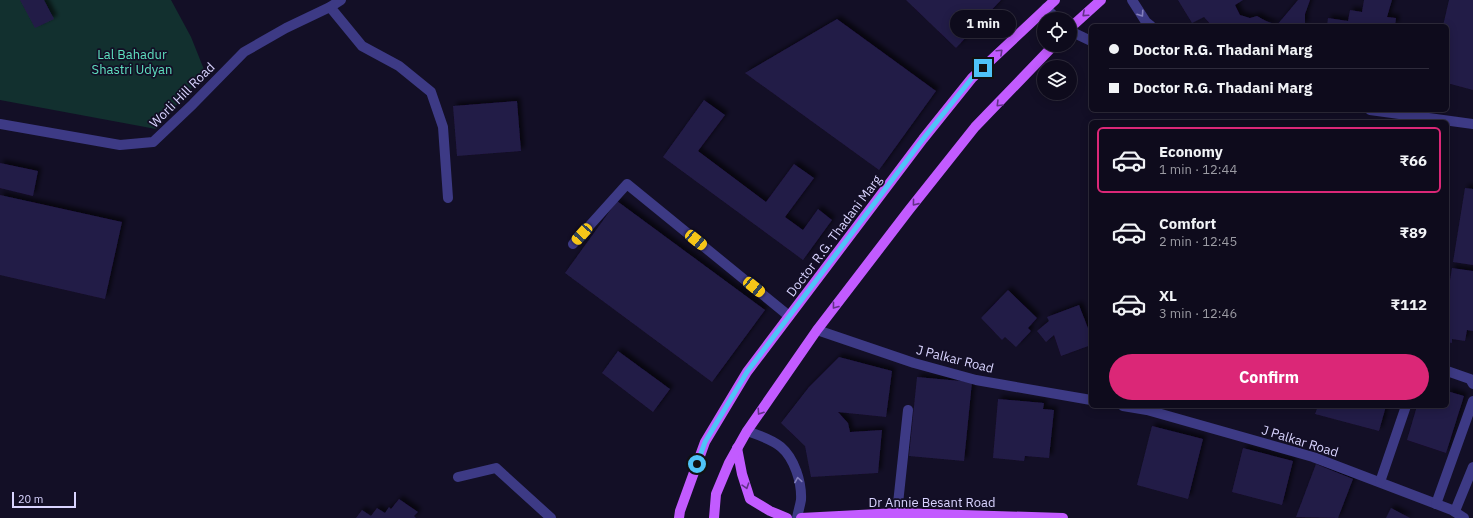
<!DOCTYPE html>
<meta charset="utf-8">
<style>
:root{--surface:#0e0b1c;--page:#1c1929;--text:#f1f3f6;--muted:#9b9ba3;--line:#2e2b3b;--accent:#db2777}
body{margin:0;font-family:"IBM Plex Sans",sans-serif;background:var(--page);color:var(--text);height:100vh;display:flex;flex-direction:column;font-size:15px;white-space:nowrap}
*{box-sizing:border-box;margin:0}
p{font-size:13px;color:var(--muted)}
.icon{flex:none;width:22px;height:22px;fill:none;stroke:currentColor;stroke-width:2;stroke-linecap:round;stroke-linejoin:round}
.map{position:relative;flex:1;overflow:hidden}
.panel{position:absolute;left:1089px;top:120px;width:360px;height:288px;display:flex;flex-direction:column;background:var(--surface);border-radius:6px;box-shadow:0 2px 10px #0003,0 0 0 1px var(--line)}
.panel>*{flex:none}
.top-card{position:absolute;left:1089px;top:24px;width:360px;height:88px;border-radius:6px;box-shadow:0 2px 10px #0003,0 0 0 1px var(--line);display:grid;align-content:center;height:88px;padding:0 20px;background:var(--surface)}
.tools{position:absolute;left:1037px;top:12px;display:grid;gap:8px}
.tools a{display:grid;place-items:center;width:40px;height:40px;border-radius:50%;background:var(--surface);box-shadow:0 2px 10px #0003,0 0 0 1px var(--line);font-size:20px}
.scale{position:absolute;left:12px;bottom:10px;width:64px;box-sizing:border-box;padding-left:4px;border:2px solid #d9d4ff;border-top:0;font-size:11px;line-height:14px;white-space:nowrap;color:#d9d4ff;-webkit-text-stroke:3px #130f26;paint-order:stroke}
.end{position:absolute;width:18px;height:18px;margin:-9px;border:5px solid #4fc3f7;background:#111;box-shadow:0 0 0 2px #111}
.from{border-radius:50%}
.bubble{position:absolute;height:28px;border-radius:14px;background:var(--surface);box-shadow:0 2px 10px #0003,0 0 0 1px var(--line);font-size:13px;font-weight:800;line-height:28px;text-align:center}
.car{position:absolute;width:12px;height:24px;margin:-12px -6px;border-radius:5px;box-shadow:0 0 3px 1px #0007;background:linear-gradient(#f5c518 24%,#345 0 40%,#f5c518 0 76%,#345 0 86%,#f5c518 0)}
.top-card b{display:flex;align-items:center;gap:14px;height:38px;font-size:15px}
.top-card b+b{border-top:1px solid var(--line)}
.top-card i{width:10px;height:10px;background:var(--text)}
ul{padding:7px 0 0;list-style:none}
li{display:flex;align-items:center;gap:12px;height:66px;margin:0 8px 6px;padding:0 12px;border:2px solid transparent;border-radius:6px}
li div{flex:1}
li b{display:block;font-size:15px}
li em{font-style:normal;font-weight:800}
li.current{border-color:var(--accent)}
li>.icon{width:36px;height:36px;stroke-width:1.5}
.cta{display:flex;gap:8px;margin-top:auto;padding:8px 20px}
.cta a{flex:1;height:46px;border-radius:24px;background:var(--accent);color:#fff;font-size:16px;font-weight:800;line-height:46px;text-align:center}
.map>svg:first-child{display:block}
</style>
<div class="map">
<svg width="1473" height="518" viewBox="0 0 1473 518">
<defs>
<filter id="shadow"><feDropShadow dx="3.5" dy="-3.5" stdDeviation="2" flood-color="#0009"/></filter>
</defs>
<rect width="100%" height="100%" fill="#130f26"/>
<path fill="#12302f" d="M0,0H171L191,37L205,72L156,129L0,100Z"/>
<g fill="#241b47" filter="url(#shadow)">
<path d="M20,0H44L54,19L35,28Z"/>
<path d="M906,0H1001L956,48Z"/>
<path d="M1178,0H1243L1235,5L1240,15L1250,18L1257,16L1266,21L1277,25L1298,0H1310L1305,14V24L1301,26H1212L1204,17L1192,23Z"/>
<path d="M1364,0H1392L1387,17L1396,18L1395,26H1327L1328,18L1348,21L1350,10L1362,12Z"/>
<path d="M1449,0H1473V90L1447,83V26H1443Z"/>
<path d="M837,19L936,91L879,170L745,73Z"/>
<path d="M704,100L725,115L698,151L766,202L794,164L814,178L785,217L803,230L818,209L832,220L803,260L663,157Z"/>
<path d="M517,101L521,151L457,156L453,106Z"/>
<path d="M0,163L38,171L33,196L0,188Z"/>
<path d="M1465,188L1473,189V265L1453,262Z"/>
<path d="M0,195L122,222L105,299L0,275Z"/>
<path d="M617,201L765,310L712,382L565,273Z"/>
<path d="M1452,268L1473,271V331L1467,330L1465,341L1452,339V343L1447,342V299Z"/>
<path d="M1008,290L1037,318L1028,328L1031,331L1016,347L1005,337L1002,340L981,318Z"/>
<path d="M1079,305L1091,336V345L1061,356L1054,335L1046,342L1037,331L1049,321L1047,317Z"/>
<path d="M618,351L670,389L653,412L602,373Z"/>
<path d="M839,357L892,371L886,417L838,412L848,423L850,432L882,430L878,473L811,477L805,446L781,423L809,387Z"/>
<path d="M917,377L972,382L964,461L909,456Z"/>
<path d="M1447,391L1464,396L1446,453L1407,440L1417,406H1447Z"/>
<path d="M998,399L1044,403L1043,409L1054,410L1049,458L1025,456L1024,461L993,458Z"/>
<path d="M1318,406H1386L1379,431L1315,414Z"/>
<path d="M1152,426L1203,439L1188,499L1137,485Z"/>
<path d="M1243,448L1293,461L1282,505L1232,492Z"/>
<path d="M1316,464L1353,479L1338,518L1296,517Z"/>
<path d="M399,499L418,512L414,516L416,518H356L362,510L371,516L377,508L385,513L389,507L391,509Z"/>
<path d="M1391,508L1410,518H1386Z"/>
</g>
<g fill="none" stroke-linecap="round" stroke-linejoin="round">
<g stroke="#3d3a85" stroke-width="10">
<path d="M1132,0L1146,22L1151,26"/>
<path d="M330,7L362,46L399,66L431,92L443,127L448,198"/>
<path d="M1046,8L1057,19"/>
<path d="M1070,31L1091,41"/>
<path d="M1370,110L1473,124"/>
<path d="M0,124L120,145L153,142L193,104L244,52L286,28L330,7L341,0"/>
<path d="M573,244L627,184L789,316"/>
<path d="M817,330L914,363L976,380L1091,400"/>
<path d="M1447,371L1470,379L1473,384"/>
<path d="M1123,406L1147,410L1313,457L1452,510L1464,518"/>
<path d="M747,431C758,435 772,439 781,447C794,458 802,482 801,500C800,506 798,512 797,518"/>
<path d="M458,477L496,468L551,518"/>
<path d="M1380,482L1406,406"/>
<path d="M1436,504L1473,401"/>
<path d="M1455,511L1473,467"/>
<path d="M897,513L908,410"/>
</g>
<g stroke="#c25bff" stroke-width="10">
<path d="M1070,28L1101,0"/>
<path d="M737,448L742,474L750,499L770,511L787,518"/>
<path d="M679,518L680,511L705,442L747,372L923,139L972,78L1055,0"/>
<path d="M714,518L716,494L729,463L747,431L817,330L909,210L975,127L1054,45"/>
<path d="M801,518L897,513L1063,518"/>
</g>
</g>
<defs><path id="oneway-chevron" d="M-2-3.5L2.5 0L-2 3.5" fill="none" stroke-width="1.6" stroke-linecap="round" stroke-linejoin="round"/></defs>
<g stroke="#623188">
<use href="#oneway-chevron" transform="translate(1085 14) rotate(138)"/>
<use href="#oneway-chevron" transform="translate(1000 52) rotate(-43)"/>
<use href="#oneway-chevron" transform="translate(999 104) rotate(135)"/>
<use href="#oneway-chevron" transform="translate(915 203) rotate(129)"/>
<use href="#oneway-chevron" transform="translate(835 306) rotate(128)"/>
<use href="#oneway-chevron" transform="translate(760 412) rotate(124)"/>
<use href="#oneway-chevron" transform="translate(746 486) rotate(72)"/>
</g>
<g stroke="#837fbc">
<use href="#oneway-chevron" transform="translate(1141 14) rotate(56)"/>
<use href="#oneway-chevron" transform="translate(798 480) rotate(-99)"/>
</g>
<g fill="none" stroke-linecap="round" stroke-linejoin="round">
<path stroke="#4fc3f7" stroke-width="5" d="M697,464L705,442L747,372L923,139L972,78L983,68"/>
</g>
<g text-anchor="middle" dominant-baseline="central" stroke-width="3.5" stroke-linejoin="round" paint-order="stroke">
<g font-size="13" fill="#5fe0c0" stroke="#130f26">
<text x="132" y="54">Lal Bahadur<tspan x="132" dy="15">Shastri Udyan</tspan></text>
</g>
<g font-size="13" fill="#d9d4ff" stroke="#130f26">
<text transform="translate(182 95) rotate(-45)">Worli Hill Road</text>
<text transform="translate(834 236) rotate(-53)">Doctor R.G. Thadani Marg</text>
<text transform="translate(955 359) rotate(14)">J Palkar Road</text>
<text transform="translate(1300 441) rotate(17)">J Palkar Road</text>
<text x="932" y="502">Dr Annie Besant Road</text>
</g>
</g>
</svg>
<div class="tools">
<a><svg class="icon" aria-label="locate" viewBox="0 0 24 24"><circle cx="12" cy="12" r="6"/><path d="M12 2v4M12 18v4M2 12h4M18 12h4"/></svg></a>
<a><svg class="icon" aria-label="layers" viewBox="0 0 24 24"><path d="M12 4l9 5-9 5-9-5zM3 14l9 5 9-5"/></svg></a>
</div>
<div class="scale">20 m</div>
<i class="end from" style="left:697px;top:464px"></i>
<i class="end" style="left:983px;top:68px"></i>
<div class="bubble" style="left:950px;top:10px;width:66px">1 min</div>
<i class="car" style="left:582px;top:234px;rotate:222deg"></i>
<i class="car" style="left:696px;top:240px;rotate:129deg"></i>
<i class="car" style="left:754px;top:287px;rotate:129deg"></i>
<div class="top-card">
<b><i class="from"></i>Doctor R.G. Thadani Marg</b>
<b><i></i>Doctor R.G. Thadani Marg</b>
</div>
<section class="panel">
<ul>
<li class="current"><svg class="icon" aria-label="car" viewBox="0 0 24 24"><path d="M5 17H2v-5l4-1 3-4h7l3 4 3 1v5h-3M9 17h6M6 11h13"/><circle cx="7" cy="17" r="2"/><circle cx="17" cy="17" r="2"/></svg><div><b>Economy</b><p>1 min · 12:44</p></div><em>₹66</em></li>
<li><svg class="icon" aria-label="car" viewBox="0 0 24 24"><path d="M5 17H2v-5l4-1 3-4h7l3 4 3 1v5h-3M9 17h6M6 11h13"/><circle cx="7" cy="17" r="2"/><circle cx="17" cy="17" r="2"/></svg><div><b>Comfort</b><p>2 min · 12:45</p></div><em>₹89</em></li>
<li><svg class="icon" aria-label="car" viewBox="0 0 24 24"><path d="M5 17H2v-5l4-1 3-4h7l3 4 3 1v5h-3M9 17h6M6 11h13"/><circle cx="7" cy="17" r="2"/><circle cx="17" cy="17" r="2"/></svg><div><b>XL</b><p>3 min · 12:46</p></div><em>₹112</em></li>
</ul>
<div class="cta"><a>Confirm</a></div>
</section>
</div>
